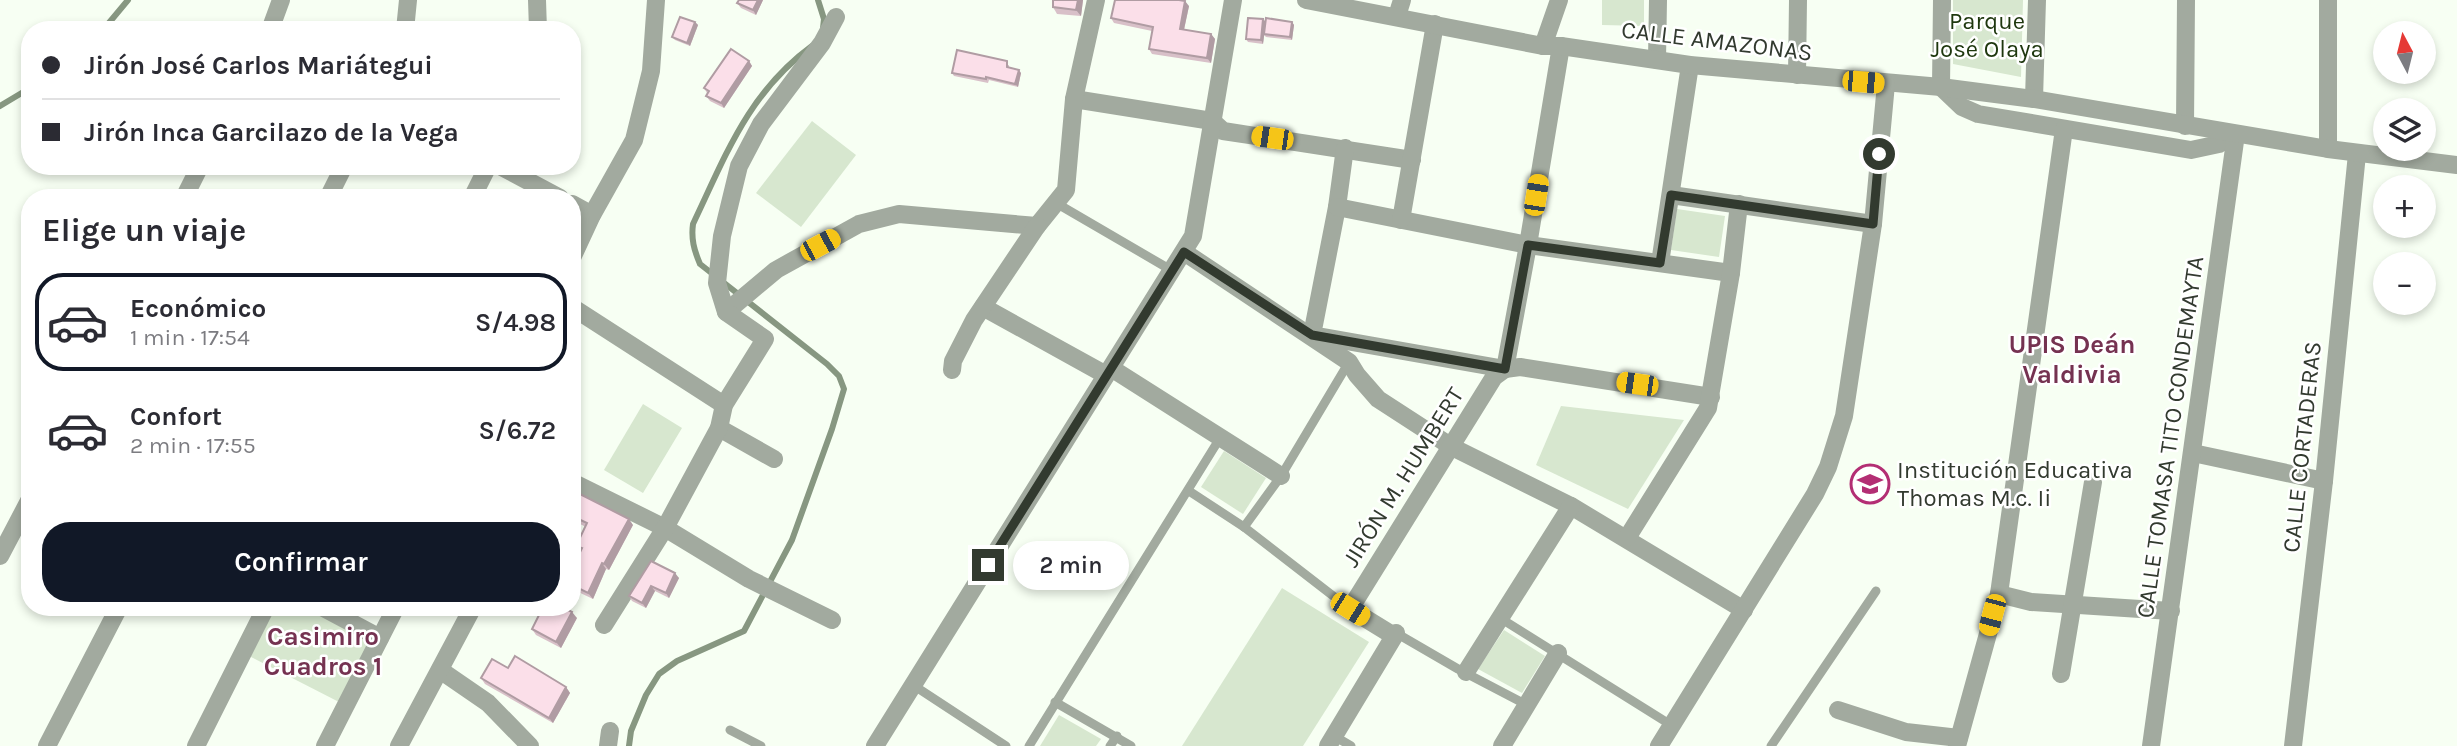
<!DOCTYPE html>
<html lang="es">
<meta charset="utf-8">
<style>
:root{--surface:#fff;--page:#f7f7f7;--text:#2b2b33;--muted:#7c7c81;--line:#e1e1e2;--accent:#111827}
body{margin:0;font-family:Karla,sans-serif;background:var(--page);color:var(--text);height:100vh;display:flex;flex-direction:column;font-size:26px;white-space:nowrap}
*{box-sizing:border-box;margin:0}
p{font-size:23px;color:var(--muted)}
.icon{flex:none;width:38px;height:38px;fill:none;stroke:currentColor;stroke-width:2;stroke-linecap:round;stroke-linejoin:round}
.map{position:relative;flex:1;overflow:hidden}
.sheet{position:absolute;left:21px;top:189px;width:560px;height:427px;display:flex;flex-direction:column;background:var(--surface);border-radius:28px;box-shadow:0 4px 10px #0003}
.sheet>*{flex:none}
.guide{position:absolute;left:21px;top:21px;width:560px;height:154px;border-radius:28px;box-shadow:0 4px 10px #0003;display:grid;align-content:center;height:154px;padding:0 21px;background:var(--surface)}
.needle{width:46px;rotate:353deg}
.tools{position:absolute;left:2373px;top:21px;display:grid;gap:14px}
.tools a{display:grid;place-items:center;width:63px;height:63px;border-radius:50%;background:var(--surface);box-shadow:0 4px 10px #0003;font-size:35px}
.end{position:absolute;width:32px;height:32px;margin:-16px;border:9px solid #323a2f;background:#fff;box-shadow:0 0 0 4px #fff}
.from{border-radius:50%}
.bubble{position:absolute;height:49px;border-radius:24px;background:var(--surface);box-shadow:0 4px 10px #0003;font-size:23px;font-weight:600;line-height:49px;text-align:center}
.car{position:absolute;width:21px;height:42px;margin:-21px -10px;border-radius:9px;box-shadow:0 0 5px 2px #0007;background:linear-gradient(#f5c518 24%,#345 0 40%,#f5c518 0 76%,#345 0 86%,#f5c518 0)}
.guide b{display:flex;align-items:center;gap:24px;height:66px;font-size:26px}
.guide b+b{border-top:2px solid var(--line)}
.guide i{width:18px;height:18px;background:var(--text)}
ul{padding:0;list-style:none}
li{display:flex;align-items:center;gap:21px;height:98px;margin:0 14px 10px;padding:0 7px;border:4px solid transparent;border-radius:28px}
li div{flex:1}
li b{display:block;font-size:26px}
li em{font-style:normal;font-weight:600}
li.on{border-color:var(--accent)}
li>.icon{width:63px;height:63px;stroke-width:1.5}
h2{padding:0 21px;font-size:32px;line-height:84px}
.primary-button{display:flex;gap:14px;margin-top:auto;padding:14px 21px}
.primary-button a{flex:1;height:80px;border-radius:28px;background:var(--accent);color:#fff;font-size:28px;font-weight:600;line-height:80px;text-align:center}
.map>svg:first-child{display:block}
</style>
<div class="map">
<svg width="2457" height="746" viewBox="0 0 2457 746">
<rect width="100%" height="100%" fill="#f7fff3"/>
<g fill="#d7e7cf">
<path d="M1602,0H1644V26L1602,25Z"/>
<path d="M1953,0H2023L2021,77L1953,64Z"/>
<path d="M812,121L856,155L801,227L756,193Z"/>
<path d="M1677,209L1725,216L1719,257L1671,250Z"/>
<path d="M643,404L682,428L643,493L604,470Z"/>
<path d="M1561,406L1684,420L1628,509L1536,465Z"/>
<path d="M1224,451L1266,478L1243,514L1201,487Z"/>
<path d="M1282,588L1369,642L1303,746H1182Z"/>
<path d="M274,607H308L371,640L339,702L249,656Z"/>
<path d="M1504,630L1545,656L1522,693L1478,669Z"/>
<path d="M1059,715L1101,739L1096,746H1040Z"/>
</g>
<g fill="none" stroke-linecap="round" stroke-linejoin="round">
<g stroke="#879781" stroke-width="6">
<path d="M818,0L824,19L823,28"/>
<path d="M103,30L128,0"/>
<path d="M0,106L30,88"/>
<path d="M629,746L631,731L646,695L659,674L677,661L744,631L792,540L832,429L844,389L839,376L827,364L700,264C694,250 691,239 693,224C726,155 748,93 812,46"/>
</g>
<g stroke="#a2aa9f" stroke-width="9">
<path d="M1056,203L1171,270"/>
<path d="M1189,491L1244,527L1350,609"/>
<path d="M1244,527L1281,476L1349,362"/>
<path d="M1500,618L1671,725"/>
<path d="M1396,633L1458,669L1527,705"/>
<path d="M913,685L1006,746"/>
<path d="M1055,702L1131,746"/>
<path d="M730,730L761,746"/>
<path d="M1334,736L1351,746"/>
<path d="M1029,746L1220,438"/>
<path d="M1110,746L1117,736"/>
<path d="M1771,746L1876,591"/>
</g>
<g stroke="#a2aa9f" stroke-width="18">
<path d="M537,0L538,30"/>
<path d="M1942,0L1941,87L1962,107L1978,114L2191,150L2219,144L2236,134"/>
<path d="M2328,0V149"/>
<path d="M1397,16L1402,0"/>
<path d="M270,30L281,0"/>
<path d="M1543,46L1559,0"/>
<path d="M1657,60L1658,0"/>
<path d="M1797,75L1798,0"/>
<path d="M1074,99L1212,121L1223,131L1412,160"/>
<path d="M2034,99L2037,0"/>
<path d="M2185,126L2186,0"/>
<path d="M1345,148L1337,207L1312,335L1505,369L1520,367L1711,397"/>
<path d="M500,166L560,198"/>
<path d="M1671,195L1873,224"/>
<path d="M184,198L200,166"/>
<path d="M472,198L488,166"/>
<path d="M572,204L592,215"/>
<path d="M1337,207L1528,245L1731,273"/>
<path d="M1401,220L1435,24"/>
<path d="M1184,252L1349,362L1357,375L1378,399L1452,447L1571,506L1744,610"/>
<path d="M572,258L592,215L634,140L651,71L656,0"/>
<path d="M1660,263L1690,65"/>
<path d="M572,307L724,405"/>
<path d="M983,307L1106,375"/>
<path d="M726,312L776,270L859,224L899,214L1037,226L1066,190L1074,99L1096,0"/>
<path d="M1111,368L1281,476"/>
<path d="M952,370L953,361L974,320L1037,226"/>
<path d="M719,428L774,459"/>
<path d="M2193,453L2324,481"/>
<path d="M572,482L665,528L749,579L832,620"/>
<path d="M1627,538L1708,408L1731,273L1739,204"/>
<path d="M0,556L30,499"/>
<path d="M1999,594L2031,602L2171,611"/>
<path d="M322,607L380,638"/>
<path d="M604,625L665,528L719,428L724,405L765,339L726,312L717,283L722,236L739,166L761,124L822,43L836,17"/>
<path d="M1394,636L1350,609L1494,377L1505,369L1528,245L1561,46"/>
<path d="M440,670L488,703L530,746"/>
<path d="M1466,672L1571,506"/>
<path d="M2061,674L2093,482"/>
<path d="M1838,710L1906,732L1959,738"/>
<path d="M196,746L266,607"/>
<path d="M325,746L396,607"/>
<path d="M399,746L473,607"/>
<path d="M608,746L610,731"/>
<path d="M875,746L1193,236L1233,0"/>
<path d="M1328,746L1396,633"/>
<path d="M1502,746L1558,653"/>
<path d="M1957,746L1999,594L2064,129"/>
<path d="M2151,746L2236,134"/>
<path d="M2293,746L2324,481L2357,154"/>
</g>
<g stroke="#a2aa9f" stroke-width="18">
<path d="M1306,0L1543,46H1561L1690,65L1941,87L2034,99L2328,149L2457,165"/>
<path d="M405,30L408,0"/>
<path d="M328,198L344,166"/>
<path d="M47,746L119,607"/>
<path d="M1659,746L1815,494L1828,467L1844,416L1873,224L1886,84"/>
</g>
</g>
<g fill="#d8c0c8">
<path d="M763,0L756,15L741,8L737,3Z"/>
<path d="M1083,0L1081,16L1057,14L1053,7Z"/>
<path d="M1189,6L1184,30L1211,34L1215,39L1211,63L1152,54L1149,49L1152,31L1114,23L1111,18Z"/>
<path d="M695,22L698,25L690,46L675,40L672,37Z"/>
<path d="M1265,22H1292L1294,25L1292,40L1266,37L1264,35L1263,44L1248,42L1246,39Z"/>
<path d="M749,61L752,66L724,108L710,101L706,96L707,93L704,88Z"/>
<path d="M1009,65V67L1021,73L1018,87L989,80L988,83L954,76L952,73Z"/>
<path d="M572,490L633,525L609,570L606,569L593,599L572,589V569L580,551L576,546L586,527L572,520Z"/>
<path d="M651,561L679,578L669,598L655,591L646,608L632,601L629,596Z"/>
<path d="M577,618L561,648L536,635L532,629Z"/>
<path d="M508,668L566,687L570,693L553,723L485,684L481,678Z"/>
</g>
<g fill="#b09ca3">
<path d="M758,0H763L756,15L753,10Z"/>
<path d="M1078,0H1083L1081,16L1076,10Z"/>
<path d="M1185,1L1189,6L1183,34L1180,29Z"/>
<path d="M1263,19L1266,22L1263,44L1261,40Z"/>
<path d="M695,22L698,25L690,46L687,43Z"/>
<path d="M1292,22L1294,25L1292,40L1290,37Z"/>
<path d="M1211,34L1215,39L1211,63L1207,58Z"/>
<path d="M749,61L752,66L724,108L721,103Z"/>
<path d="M1019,70L1021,73L1018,87L1015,84Z"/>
<path d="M629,519L633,525L609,570L604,564Z"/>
<path d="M602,563L606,569L593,599L588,593Z"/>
<path d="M675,573L679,578L669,598L666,593Z"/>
<path d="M651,586L655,591L646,608L642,603Z"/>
<path d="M572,612L577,618L561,648L556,642Z"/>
<path d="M566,687L570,693L553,723L549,718Z"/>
</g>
<g fill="#fbdfe9" stroke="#b09ca3" stroke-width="2">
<path d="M739,0H758L753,10L737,3Z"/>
<path d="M1053,0H1078L1076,10L1053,7Z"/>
<path d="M1115,0H1179L1185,1L1180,29L1211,34L1207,58L1149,49L1153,27L1111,18Z"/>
<path d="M680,17L695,22L687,43L672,37Z"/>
<path d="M1248,18L1263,19L1261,40L1246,39Z"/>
<path d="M1266,18L1292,22L1290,37L1264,34Z"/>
<path d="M731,49L749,61L721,103L706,96L709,91L704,88Z"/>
<path d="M957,50L1007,61V67L1019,70L1015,84L986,77V79L952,73Z"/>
<path d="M572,490L629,519L604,564L602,563L588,593L572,585V569L582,548L576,546L587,523L572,516Z"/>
<path d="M651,561L675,573L666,593L651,586L642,603L629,596Z"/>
<path d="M543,607H562L572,612L556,642L532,629Z"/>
<path d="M515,656L566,687L549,718L481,678L492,659L508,668Z"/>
</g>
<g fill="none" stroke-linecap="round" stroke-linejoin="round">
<path stroke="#323a2f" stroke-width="9" d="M988,565L1184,252L1312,335L1505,369L1528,245L1660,263L1671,195L1873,224L1879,154"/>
</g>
<defs>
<symbol id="school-ring" viewBox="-11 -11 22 22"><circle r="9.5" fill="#fff" stroke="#b32e74" stroke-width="1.5"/><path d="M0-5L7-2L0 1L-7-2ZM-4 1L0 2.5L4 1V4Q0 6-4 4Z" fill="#b32e74"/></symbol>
</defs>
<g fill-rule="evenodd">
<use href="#school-ring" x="1848" y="462" width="44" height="44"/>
</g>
<g text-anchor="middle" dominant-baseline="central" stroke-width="5" stroke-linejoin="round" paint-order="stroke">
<g font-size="24" fill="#1e370e" stroke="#fff">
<text x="1987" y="21">Parque<tspan x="1987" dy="28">José Olaya</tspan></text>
</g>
<g font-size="24" fill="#323a2f" stroke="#fff">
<text transform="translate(1717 41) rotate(7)">CALLE AMAZONAS</text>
<text transform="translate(2170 437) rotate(-82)">CALLE TOMASA TITO CONDEMAYTA</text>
<text transform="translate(2302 447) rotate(-84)">CALLE CORTADERAS</text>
<text transform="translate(1403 477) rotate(-58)">JIRÓN M. HUMBERT</text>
</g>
<g font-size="24" fill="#323a2f" stroke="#fff" text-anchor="start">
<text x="1897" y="470">Institución Educativa<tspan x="1897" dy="28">Thomas M.c. Ii</tspan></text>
</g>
<g font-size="26" font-weight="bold" fill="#753251" stroke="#fff">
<text x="2072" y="344">UPIS Deán<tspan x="2072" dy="30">Valdivia</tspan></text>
<text x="323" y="636">Casimiro<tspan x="323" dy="30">Cuadros 1</tspan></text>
</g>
</g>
</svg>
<div class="tools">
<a><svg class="needle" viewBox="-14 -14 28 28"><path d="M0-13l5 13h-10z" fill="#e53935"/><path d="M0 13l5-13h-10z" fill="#7c7c81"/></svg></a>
<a><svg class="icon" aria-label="layers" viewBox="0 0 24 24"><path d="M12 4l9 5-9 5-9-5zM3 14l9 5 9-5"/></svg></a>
<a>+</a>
<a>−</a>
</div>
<i class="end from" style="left:1879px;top:154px"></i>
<i class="end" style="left:988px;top:565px"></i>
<div class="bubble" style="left:1013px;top:541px;width:116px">2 min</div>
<i class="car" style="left:1863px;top:82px;rotate:95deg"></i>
<i class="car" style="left:1272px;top:138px;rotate:278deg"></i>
<i class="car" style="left:1536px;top:195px;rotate:9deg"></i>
<i class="car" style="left:820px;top:245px;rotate:62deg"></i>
<i class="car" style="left:1637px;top:384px;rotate:278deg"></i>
<i class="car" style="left:1350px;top:609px;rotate:122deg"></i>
<i class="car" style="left:1992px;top:615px;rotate:195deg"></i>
<div class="guide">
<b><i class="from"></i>Jirón José Carlos Mariátegui</b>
<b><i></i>Jirón Inca Garcilazo de la Vega</b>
</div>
<section class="sheet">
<h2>Elige un viaje</h2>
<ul>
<li class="on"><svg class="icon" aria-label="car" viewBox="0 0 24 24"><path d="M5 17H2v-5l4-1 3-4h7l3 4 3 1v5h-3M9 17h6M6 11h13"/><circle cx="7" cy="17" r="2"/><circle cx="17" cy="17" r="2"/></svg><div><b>Económico</b><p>1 min · 17:54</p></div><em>S/4.98</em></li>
<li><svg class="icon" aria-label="car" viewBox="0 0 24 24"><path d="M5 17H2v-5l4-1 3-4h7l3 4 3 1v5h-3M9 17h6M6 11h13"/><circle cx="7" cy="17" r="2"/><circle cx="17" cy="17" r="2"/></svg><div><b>Confort</b><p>2 min · 17:55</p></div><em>S/6.72</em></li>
</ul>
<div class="primary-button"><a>Confirmar</a></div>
</section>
</div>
